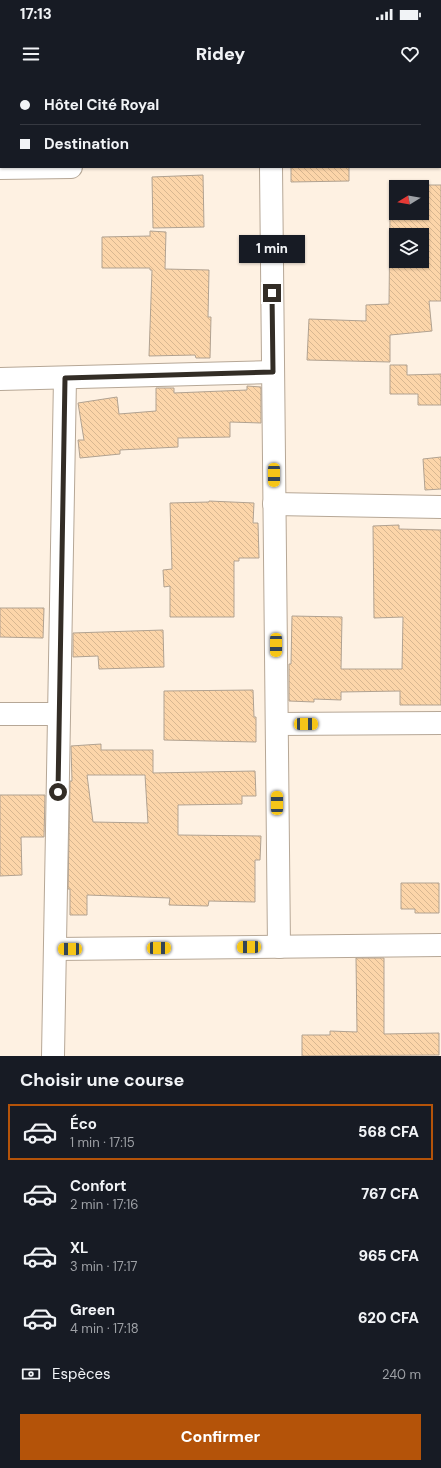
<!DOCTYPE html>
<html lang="fr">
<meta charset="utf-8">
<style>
:root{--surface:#171b24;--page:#242831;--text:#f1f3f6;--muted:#9ea1a6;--line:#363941;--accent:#b45309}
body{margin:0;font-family:"DM Sans",sans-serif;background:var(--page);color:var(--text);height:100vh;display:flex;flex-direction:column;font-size:15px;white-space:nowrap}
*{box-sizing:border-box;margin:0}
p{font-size:13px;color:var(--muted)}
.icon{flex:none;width:22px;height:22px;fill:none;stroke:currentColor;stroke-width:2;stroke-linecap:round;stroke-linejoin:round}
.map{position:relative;height:976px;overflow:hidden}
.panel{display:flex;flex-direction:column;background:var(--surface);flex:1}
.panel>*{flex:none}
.guide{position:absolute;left:0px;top:0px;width:441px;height:88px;box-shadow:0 1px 3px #0004;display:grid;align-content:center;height:88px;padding:0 20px;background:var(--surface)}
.needle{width:26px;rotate:259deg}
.fabs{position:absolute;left:389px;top:100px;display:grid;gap:8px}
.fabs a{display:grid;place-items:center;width:40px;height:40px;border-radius:0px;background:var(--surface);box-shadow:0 1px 3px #0004;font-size:20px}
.end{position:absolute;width:18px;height:18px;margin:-9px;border:5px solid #332d26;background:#fff;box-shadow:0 0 0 2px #fff}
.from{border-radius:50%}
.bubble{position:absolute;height:28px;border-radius:0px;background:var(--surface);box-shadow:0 1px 3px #0004;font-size:13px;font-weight:800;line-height:28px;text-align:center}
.car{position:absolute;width:12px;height:24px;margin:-12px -6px;border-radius:5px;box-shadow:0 0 3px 1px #0007;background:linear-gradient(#f5c518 24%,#345 0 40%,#f5c518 0 76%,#345 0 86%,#f5c518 0)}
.guide b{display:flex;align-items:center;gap:14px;height:38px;font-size:15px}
.guide b+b{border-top:1px solid var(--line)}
.guide i{width:10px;height:10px;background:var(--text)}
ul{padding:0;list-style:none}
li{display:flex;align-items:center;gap:12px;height:56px;margin:0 8px 6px;padding:0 12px;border:2px solid transparent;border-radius:0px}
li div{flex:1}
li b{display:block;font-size:15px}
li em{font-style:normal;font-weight:800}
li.current{border-color:var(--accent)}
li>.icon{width:36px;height:36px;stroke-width:1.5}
h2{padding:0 20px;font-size:18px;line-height:48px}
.pay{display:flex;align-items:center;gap:10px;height:44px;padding:0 20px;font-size:15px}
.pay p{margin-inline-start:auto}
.cta{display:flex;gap:8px;margin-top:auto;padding:8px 20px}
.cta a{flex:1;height:46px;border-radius:0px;background:var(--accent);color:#fff;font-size:16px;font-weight:800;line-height:46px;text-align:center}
.status{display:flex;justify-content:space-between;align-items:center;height:28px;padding:0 20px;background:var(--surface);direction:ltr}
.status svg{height:11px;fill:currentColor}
header{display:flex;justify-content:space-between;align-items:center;height:52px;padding:0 20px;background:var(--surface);font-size:18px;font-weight:800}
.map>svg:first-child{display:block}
</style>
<div class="status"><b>17:13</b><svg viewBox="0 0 49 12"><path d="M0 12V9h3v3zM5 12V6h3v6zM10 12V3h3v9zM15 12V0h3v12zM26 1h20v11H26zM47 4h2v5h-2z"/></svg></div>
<header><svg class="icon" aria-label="menu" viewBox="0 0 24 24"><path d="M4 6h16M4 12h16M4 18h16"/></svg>Ridey<svg class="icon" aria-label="heart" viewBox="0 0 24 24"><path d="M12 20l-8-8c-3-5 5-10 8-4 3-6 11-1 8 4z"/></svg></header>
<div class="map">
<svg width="441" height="976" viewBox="0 0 441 976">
<defs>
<pattern id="building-back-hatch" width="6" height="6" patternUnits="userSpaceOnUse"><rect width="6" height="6" fill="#fcd5a9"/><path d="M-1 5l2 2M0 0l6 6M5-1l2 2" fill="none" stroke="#d8b791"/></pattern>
</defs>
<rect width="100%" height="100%" fill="#fef1e2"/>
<g fill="url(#building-back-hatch)" stroke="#b1a291" fill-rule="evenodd">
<path d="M291,87H349V101L291,102Z"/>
<path d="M203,95L204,147L153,148L152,97Z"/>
<path d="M392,105H441V221H429L432,251L390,255V282L307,280L309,239L366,241V225L389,224L390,135H392ZM396,107H422V133H396ZM396,155H422V181H396Z"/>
<path d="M150,151L166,152L165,189L209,190L208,237H211L210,278H196L195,275L149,276L152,190H150V188H102V157L150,156Z"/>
<path d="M390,285H407V295L441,294V325H418V314H390Z"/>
<path d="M247,306L261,307V343L230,342V357L178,358V367L120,370V374L80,378L78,360H84L78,323L117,317L119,334L156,331V308H174V313L247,310Z"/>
<path d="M441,377V409L425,410L423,379Z"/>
<path d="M209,421L254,423L253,443H258L259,478H239V481H234V537H170V506L164,507L163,490L172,489L170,423L209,422Z"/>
<path d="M399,445V449L441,450V625H400V611L341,612V620L314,619V622L289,621V584H291L292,536L342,537L341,589H402L403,537L374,538L373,446Z"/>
<path d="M0,528H44L43,558L0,557Z"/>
<path d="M163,550L164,587L99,589L98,576L73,577V553Z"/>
<path d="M253,610L254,637H256V662L164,660V611Z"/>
<path d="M101,664V670H153V693L255,691L256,716H242V724L178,725V755L261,756L260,780H255V822L209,821L208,826L169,825L170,818L87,815V835H70V809H68L70,701H72L71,666ZM87,695H145L148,743L93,742Z"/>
<path d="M0,715H45L44,757H21L22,795L0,796Z"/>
<path d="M401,803H439V833H415V829H401Z"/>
<path d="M356,878H384V954L439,953V975L302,976V955H330V951L357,952Z"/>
</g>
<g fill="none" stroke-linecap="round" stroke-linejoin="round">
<defs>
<g id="minor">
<path d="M274,1V0"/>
<path d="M271,87L279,867"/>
<path d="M0,88L71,87"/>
<path d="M0,299L273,292"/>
<path d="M274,424L441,427"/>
<path d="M0,634H59"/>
<path d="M277,644L441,643"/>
<path d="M55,869L441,865"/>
<path d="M53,976L65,298"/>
</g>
</defs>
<use href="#minor" stroke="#b6a796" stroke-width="24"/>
<use href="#minor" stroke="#fff" stroke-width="22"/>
</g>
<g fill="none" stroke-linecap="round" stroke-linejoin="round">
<path stroke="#332d26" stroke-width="5" d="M58,712L65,298L273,292L272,213"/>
</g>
</svg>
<div class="fabs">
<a><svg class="needle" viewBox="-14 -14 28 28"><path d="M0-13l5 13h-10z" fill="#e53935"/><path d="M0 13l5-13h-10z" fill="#9ea1a6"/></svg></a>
<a><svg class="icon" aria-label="layers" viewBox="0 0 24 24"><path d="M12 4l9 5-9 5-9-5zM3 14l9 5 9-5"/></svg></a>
</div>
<i class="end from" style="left:58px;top:712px"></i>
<i class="end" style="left:272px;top:213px"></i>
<div class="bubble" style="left:239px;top:155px;width:66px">1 min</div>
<i class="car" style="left:274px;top:395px;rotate:180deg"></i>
<i class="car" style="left:276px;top:565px;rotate:180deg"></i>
<i class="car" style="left:306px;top:644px;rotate:90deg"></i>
<i class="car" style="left:277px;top:723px;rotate:0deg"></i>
<i class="car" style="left:249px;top:867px;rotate:269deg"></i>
<i class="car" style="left:159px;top:868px;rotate:89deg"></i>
<i class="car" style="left:70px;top:869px;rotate:270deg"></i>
<div class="guide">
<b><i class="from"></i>Hôtel Cité Royal</b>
<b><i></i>Destination</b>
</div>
</div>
<section class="panel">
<h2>Choisir une course</h2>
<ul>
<li class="current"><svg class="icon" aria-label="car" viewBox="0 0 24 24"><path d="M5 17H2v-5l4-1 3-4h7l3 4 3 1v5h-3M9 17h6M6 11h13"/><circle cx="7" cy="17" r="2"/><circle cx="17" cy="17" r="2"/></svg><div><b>Éco</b><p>1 min · 17:15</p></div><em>568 CFA</em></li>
<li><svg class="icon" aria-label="car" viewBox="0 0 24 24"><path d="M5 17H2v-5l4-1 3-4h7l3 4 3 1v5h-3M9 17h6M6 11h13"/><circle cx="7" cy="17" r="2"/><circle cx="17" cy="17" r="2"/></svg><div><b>Confort</b><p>2 min · 17:16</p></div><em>767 CFA</em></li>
<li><svg class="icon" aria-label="car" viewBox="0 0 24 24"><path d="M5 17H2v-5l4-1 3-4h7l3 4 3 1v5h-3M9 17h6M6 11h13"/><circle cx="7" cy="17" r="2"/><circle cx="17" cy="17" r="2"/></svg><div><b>XL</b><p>3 min · 17:17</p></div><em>965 CFA</em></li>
<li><svg class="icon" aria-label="car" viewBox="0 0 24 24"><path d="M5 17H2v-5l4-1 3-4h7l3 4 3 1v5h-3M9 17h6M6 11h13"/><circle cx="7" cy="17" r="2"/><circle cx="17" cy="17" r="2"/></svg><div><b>Green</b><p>4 min · 17:18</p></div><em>620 CFA</em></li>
</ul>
<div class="pay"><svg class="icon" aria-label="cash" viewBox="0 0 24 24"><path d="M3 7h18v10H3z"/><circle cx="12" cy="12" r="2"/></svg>Espèces<p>240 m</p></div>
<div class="cta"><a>Confirmer</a></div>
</section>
